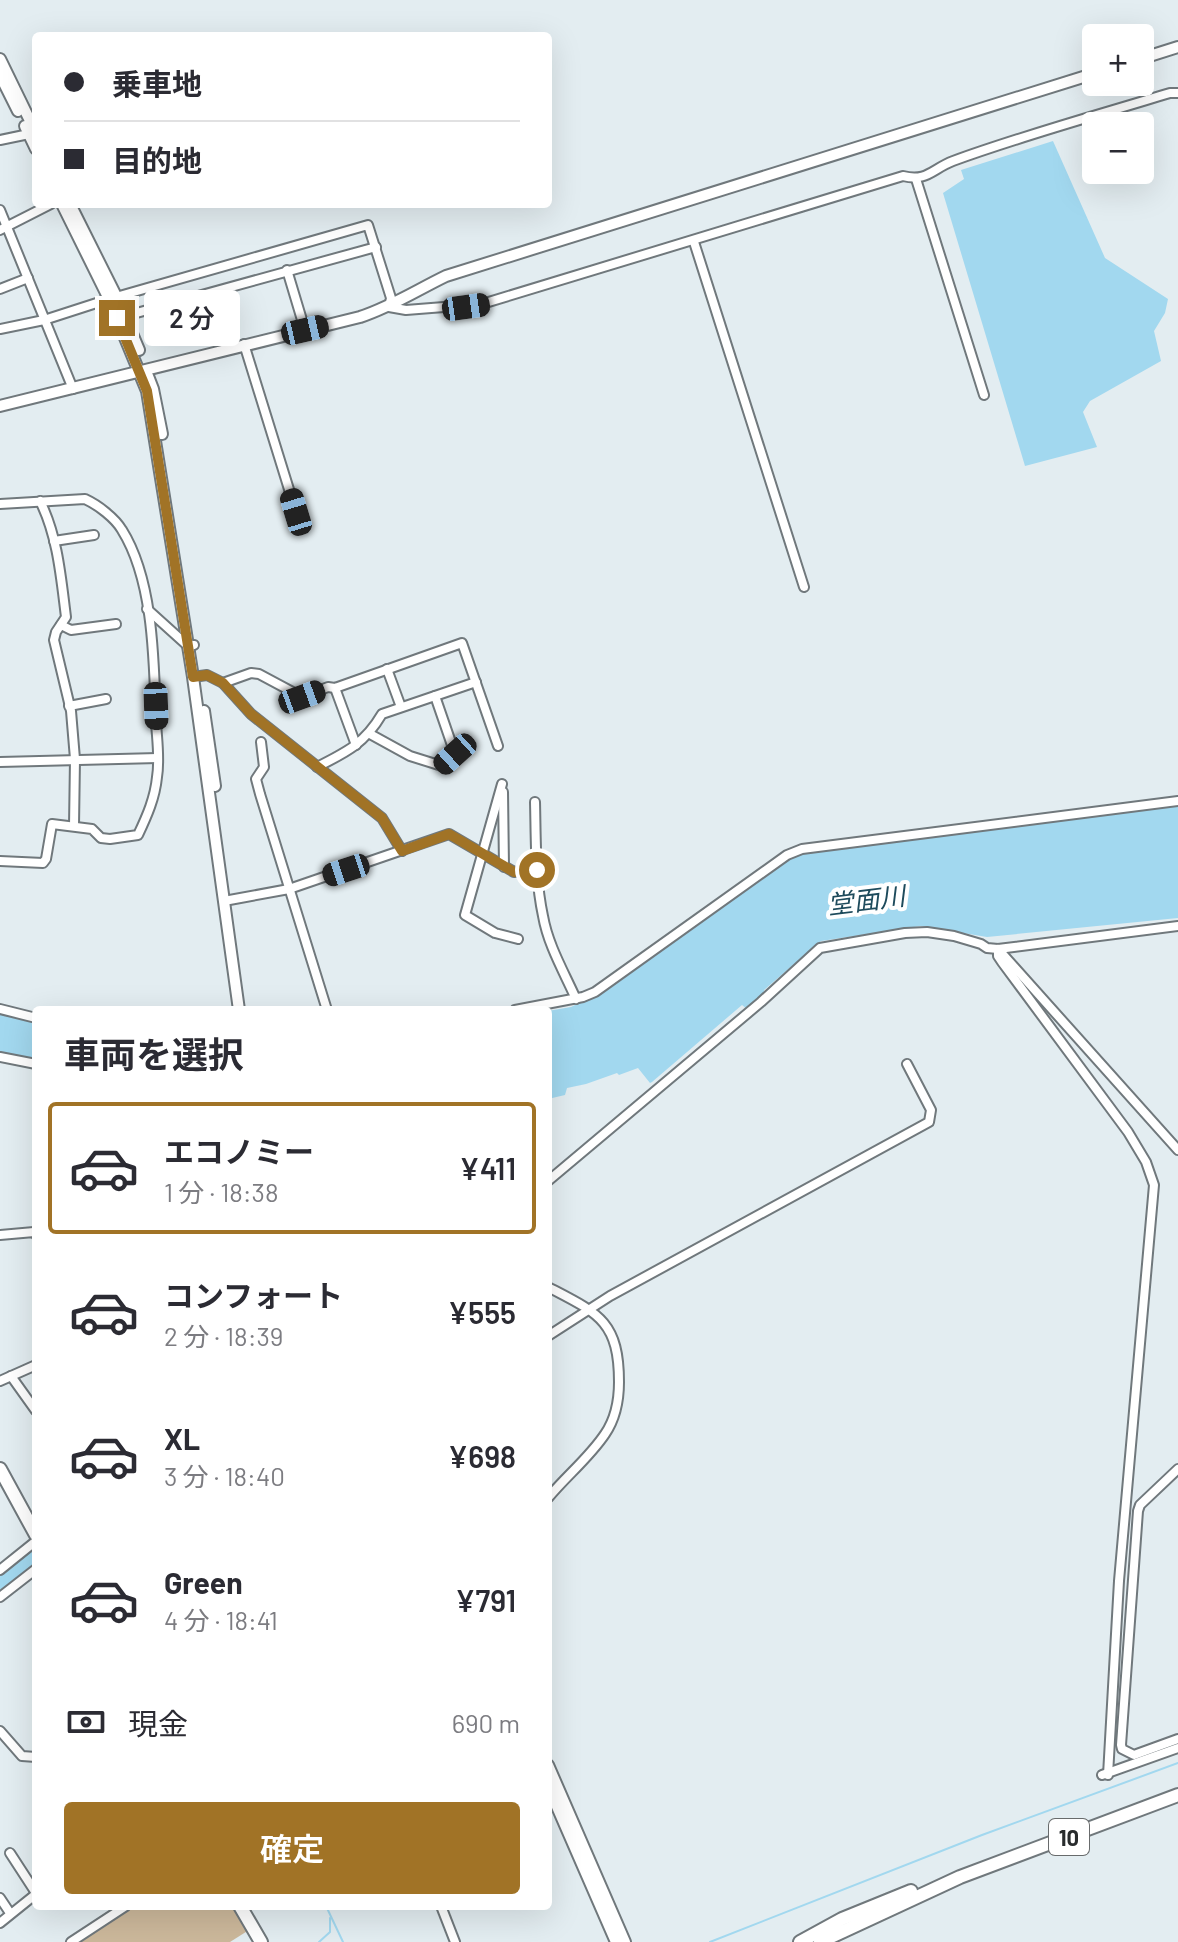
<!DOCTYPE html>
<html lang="ja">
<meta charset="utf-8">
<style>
:root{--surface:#fff;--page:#f7f7f7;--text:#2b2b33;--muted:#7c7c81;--line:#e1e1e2;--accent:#a17326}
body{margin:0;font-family:Barlow,"Noto Sans JP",sans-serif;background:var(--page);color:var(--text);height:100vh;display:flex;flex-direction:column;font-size:30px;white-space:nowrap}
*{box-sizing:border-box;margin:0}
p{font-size:26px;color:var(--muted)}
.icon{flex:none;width:44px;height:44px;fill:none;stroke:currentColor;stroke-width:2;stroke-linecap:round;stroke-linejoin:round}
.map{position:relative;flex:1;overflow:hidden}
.panel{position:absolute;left:32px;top:1006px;width:520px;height:904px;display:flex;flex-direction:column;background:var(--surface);border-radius:8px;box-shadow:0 8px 32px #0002}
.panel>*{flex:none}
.top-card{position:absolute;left:32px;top:32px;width:520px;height:176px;border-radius:8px;box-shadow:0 8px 32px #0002;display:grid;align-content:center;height:176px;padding:0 32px;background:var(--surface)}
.buttons{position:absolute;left:1082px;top:24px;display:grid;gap:16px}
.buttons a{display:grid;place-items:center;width:72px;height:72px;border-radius:8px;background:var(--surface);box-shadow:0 8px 32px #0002;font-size:40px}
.end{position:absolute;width:36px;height:36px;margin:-18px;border:10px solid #a17326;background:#fff;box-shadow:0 0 0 4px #fff}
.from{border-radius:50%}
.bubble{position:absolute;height:56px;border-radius:8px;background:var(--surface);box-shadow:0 8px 32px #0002;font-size:26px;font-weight:600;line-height:56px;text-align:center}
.car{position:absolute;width:24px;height:48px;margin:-24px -12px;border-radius:10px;box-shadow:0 0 6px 2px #0007;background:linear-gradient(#222 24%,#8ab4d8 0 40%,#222 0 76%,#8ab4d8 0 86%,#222 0)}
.top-card b{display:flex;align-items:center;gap:28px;height:76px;font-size:30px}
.top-card b+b{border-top:2px solid var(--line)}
.top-card i{width:20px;height:20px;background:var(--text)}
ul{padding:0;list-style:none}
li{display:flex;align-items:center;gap:24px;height:132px;margin:0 16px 12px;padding:0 16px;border:4px solid transparent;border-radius:8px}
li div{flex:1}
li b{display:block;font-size:30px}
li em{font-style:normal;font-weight:600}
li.current{border-color:var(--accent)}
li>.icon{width:72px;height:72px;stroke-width:1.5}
h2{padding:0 32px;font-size:36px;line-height:96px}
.pay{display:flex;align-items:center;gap:20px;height:88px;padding:0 32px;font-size:30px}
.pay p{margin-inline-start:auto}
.action{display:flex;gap:16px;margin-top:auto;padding:16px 32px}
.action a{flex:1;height:92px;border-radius:8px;background:var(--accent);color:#fff;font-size:32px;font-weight:600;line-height:92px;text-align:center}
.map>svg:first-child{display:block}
</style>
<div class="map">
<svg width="1178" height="1942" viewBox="0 0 1178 1942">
<rect width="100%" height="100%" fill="#e3edf1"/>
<path fill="#ccb89b" d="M135,1906H235L249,1930L230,1942H81Z"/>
<g fill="#a2d8ef">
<path d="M1053,141L1105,258L1168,299L1165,313L1154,331L1161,361L1090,401L1083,412L1097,447L1025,466L943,193L964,179L961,170Z"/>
<path d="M1178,804V918L987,937L921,926L821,941L764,990L765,993L747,1009L742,1005L652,1082L650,1083L638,1068L619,1075L617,1073L586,1084L567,1088L565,1095L548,1099V1011L571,1007L610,988L799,853Z"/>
<path d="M0,1012L36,1021V1061L0,1052Z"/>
</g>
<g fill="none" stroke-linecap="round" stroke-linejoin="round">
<g stroke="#a2d8ef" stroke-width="2">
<path d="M326,1906L343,1942"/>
<path d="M319,1942L330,1932V1918"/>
<path d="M710,1942L982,1835L1178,1763"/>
</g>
<path stroke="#a2d8ef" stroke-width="14" d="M0,1582L36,1553"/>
<defs>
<g id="minor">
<path d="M0,140L29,134"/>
<path d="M916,179L984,395"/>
<path d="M0,210L73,389"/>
<path d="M0,230L51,204"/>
<path d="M694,242L804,587"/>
<path d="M287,270L305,330"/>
<path d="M0,289L28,278"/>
<path d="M122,317L376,247"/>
<path d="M0,329L44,320L109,299L368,225L391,298L389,307L406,310L482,304L903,176C927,182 932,169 953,161C1024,135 1098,115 1170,93H1178"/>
<path d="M244,344L296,512"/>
<path d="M40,501C58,537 61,578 66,617L56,632L54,640L71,711L75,759L74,826"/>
<path d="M0,504L85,499C98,505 115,518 122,530C154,581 154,663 156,722C157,740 160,759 157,777C155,798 147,816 138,835L110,839L101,838L92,829L52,824L46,859L43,863L0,861"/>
<path d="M54,541L94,535"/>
<path d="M147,609L188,646L194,645"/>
<path d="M61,625L71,630L116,624"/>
<path d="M387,669L401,707"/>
<path d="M193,677L207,675L223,683L251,714L382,818L402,851"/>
<path d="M223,683L251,673L259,674L302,697L328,687L335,688L462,643L498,746"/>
<path d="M335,688L356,745"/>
<path d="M69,706L106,699"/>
<path d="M370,734L410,756L442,766L455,754L435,696"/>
<path d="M261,742L264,767L256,779L260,794L327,1010"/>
<path d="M0,762L158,758"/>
<path d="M317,767C347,752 365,743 382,714L476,682"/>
<path d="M502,784L465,915L495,933L518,939"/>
<path d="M503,792L504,867"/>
<path d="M535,802C536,840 535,879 543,916C548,945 564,972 576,999"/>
<path d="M224,901L289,889L449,834L514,872L537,870"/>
<path d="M998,949V956L1002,962L1128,1132L1146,1162L1154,1185L1119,1581L1108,1775"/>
<path d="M998,949L1178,1150"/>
<path d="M0,1009L36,1018"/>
<path d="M515,1010L583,997L595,992L787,855L802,849L1178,801"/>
<path d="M0,1057L36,1064"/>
<path d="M548,1181L761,1002L820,948L905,933L927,932L954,936L981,944L987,948L998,949L1178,926"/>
<path d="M0,1235L34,1232L36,1235"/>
<path d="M548,1287C598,1313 619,1321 619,1382C619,1401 616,1418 605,1434C589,1458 566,1476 548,1498"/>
<path d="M548,1336L610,1296L929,1122L931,1110L907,1064"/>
<path d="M11,1376L36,1411"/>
<path d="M0,1381L36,1365"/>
<path d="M1178,1469L1140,1505L1138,1511L1121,1745L1122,1749L1134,1755L1178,1739"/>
<path d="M0,1570L36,1541"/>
<path d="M0,1597L36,1569"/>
<path d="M0,1731L22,1756L36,1757"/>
<path d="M1102,1775L1178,1748"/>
<path d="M10,1853L36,1893"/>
<path d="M0,1898L10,1913"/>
<path d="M441,1906L455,1942"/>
<path d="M0,1923L36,1894"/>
<path d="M71,1942L126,1906"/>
</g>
<g id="tertiary">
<path d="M0,59L36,133"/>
<path d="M1140,59L1178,47"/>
<path d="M0,75L18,111"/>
<path d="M25,126L36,149"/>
<path d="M62,204L109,299L147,391L193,677L239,1010"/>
<path d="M70,204L117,298L139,350"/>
<path d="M148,376L153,389L162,434"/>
<path d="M0,406L360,317C391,307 417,290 446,276L1096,73"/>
<path d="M204,711L215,786"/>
<path d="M548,1765L625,1942"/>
<path d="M548,1786L616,1942"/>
</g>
<g id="primary">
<path d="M0,1469L36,1535"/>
<path d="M240,1906L261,1942"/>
<path d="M800,1942L842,1919L911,1891"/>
<path d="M820,1942L960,1877L1178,1795"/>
</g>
</defs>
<use href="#minor" stroke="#70787c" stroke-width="12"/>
<use href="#tertiary" stroke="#70787c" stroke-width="14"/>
<use href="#primary" stroke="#70787c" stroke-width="16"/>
<use href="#minor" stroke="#fff" stroke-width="8"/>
<use href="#tertiary" stroke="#fff" stroke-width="10"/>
<use href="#primary" stroke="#fff" stroke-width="12"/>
</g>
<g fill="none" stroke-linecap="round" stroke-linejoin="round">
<path stroke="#a17326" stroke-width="10" d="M117,318L147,391L193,677L207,675L223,683L251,714L382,818L402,851L449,834L514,872L537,870"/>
</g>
<g text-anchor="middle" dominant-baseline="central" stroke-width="8" stroke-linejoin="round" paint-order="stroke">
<rect fill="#fff" stroke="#686b6c" stroke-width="2" x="1049" y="1819" width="40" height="36" rx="6"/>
<g font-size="22" font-weight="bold" fill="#282c2d">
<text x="1069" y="1837">10</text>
</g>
<g font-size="26" font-style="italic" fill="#1e4b5c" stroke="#fff">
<text transform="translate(866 899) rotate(-7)">堂面川</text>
</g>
</g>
</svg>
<div class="buttons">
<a>+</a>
<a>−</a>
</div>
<i class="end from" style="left:537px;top:870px"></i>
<i class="end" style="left:117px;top:318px"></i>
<div class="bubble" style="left:144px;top:290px;width:96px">2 分</div>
<i class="car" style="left:466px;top:307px;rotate:82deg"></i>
<i class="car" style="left:305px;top:330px;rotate:77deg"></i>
<i class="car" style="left:296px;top:512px;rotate:343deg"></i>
<i class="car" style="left:302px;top:697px;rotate:70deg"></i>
<i class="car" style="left:156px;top:706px;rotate:178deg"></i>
<i class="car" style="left:455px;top:754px;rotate:228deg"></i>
<i class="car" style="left:346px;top:870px;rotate:252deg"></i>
<div class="top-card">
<b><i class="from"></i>乗車地</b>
<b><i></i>目的地</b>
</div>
<section class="panel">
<h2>車両を選択</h2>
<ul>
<li class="current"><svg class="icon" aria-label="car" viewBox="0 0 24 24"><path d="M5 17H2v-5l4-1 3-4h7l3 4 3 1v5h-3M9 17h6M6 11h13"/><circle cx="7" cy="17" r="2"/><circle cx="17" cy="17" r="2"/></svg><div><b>エコノミー</b><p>1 分 · 18:38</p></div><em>¥411</em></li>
<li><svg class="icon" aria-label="car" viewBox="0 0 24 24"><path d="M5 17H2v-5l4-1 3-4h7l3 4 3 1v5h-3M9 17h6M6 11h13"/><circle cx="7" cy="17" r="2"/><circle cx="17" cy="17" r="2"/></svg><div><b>コンフォート</b><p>2 分 · 18:39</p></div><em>¥555</em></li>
<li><svg class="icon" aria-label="car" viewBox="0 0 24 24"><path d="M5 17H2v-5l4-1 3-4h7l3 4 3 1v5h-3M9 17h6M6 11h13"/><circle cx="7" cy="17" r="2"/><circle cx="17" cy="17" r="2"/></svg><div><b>XL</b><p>3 分 · 18:40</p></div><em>¥698</em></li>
<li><svg class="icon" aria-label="car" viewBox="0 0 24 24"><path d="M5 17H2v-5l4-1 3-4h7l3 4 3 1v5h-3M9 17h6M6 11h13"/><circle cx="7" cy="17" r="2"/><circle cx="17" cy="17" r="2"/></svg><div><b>Green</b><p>4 分 · 18:41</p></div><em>¥791</em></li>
</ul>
<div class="pay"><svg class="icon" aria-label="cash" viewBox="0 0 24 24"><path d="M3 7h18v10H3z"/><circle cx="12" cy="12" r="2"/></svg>現金<p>690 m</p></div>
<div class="action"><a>確定</a></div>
</section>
</div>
